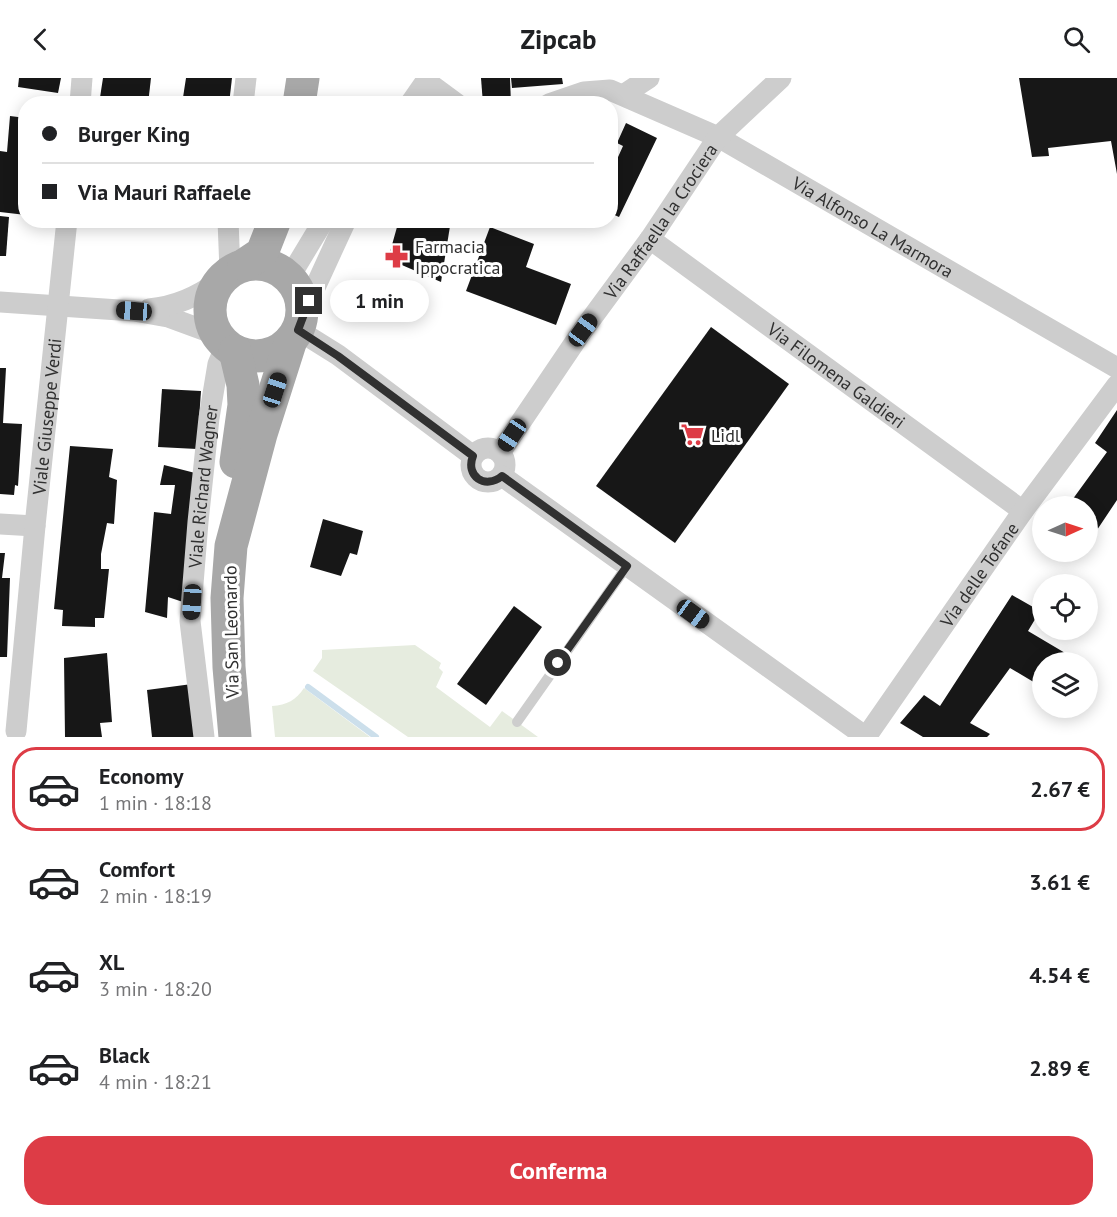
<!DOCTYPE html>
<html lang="it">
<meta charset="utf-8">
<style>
:root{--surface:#fff;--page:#f2f2f2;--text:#202124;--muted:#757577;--line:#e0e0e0;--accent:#dd3c46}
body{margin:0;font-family:"PT Sans",sans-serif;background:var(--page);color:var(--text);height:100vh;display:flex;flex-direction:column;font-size:22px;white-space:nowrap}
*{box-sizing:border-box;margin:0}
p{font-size:20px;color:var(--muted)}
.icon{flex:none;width:33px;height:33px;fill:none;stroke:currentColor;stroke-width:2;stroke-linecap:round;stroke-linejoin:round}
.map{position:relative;height:659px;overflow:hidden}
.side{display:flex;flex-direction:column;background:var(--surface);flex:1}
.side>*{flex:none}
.guide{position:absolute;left:18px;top:18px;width:600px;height:132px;border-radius:24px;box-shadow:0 3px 15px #0003;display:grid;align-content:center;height:132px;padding:0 24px;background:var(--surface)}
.needle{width:39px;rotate:87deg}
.tools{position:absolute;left:1032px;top:418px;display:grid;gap:12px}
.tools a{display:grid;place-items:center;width:66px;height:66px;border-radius:50%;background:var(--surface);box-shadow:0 3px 15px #0003;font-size:30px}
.end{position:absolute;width:27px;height:27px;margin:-14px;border:8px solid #303030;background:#fff;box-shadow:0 0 0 3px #fff}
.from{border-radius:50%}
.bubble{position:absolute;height:42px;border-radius:21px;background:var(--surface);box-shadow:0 3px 15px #0003;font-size:20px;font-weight:700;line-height:42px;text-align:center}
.car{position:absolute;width:18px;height:36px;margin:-18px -9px;border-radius:8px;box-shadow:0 0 4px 2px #0007;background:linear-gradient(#222 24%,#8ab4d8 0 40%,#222 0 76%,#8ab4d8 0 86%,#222 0)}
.guide b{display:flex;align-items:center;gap:21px;height:57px;font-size:22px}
.guide b+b{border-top:2px solid var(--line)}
.guide i{width:15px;height:15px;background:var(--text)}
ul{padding:10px 0 0;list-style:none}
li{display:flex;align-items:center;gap:18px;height:84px;margin:0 12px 9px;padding:0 12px;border:3px solid transparent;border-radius:24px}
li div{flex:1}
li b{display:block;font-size:22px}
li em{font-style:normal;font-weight:700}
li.current{border-color:var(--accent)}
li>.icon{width:54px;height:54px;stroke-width:1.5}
.cta{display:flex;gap:12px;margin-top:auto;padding:12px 24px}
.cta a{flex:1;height:69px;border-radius:24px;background:var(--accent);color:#fff;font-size:24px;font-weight:700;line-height:69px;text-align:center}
header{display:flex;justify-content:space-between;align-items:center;height:78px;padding:0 24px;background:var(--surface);font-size:27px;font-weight:700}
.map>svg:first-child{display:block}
</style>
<header><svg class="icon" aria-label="back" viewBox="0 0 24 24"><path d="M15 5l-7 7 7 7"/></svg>Zipcab<svg class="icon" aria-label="search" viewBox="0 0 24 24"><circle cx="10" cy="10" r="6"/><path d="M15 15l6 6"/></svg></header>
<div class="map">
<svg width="1117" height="659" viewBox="0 0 1117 659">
<rect width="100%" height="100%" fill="#fff"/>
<g fill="#e6ecdf">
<path d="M415,567L441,585L439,590L443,594L436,609L490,649L502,633L538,659H408L313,593L322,580V572Z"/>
<path d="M304,610L370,659H275L272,628C287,627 296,622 304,610Z"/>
</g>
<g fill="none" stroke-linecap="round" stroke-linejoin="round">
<path stroke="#ccdfeb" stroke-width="6" d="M308,609L376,659"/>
</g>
<g fill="#171717">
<path d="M19,0H61L58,15L18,9Z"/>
<path d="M103,0H151L148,26H99Z"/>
<path d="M186,0H232L229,26H182Z"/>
<path d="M481,0H510L511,26H483Z"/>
<path d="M511,0H562L563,6L512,10Z"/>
<path d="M1019,0H1117V96L1111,63L1048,70L1049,78L1032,79Z"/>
<path d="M10,38L26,40V137L0,134V73L7,74Z"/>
<path d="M626,45L657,60L619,139L610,135V86L614,88L623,68L617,65Z"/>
<path d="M0,138L9,139L6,178H0Z"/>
<path d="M399,142H451L441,204L388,181Z"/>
<path d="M490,149L534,166L526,189L571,206L556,247L466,213Z"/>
<path d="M711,249L789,306L675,465L596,408Z"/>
<path d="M0,290H6L3,345L22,346L18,408L15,407L14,417L0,416Z"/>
<path d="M162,311L201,313L197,371L158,369Z"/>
<path d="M1117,332V422L1091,461L1088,459V429H1067L1107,374L1095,365Z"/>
<path d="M70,368L113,371L109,399L117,402L114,446L107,445L101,476V491H109L104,540H95V549L62,548L63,532L54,531Z"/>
<path d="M164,387L199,396L186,525L168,519L167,540L145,534L154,434L171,436L175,407H160Z"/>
<path d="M323,441L363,453L357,477L350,475L341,498L310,489Z"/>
<path d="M0,475H5L2,500H10L7,579H0Z"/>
<path d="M1012,517L1040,533L1028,553L1082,585H1042V609L1010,590L970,645L990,656L987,659H923L900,645L924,617L940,628Z"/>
<path d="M514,528L542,549L486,627L457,606Z"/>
<path d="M107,575L112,644L100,645L102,659H65L64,580Z"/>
<path d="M192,606L198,659H152L147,612Z"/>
</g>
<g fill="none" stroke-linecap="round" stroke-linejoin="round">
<path stroke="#cdcdcd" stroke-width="10" d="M517,644L627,488"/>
<g stroke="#cdcdcd" stroke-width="21">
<path d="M426,3L457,26"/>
<path d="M623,17L649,0"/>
<path d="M80,26L82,0"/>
<path d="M243,26L246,0"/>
<path d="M410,26L428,0"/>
<path id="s1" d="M549,26L584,14L610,12L718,59L1117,290"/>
<path d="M228,142L230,193"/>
<path id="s2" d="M650,161L1023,433"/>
<path d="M289,200L324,142"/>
<path d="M0,224L134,233L168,239L217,257"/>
<path d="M149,231C176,228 196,219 219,203"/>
<path d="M301,240L346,142"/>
<path d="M298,252L338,277L473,378"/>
<circle cx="488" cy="387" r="17"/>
<path id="s3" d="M500,375L583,252L650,161L718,59L781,0"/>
<path d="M502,398L866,659"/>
<path d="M0,446L35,448"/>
<path id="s4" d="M16,653L35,448L67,142"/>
<path id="s5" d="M204,659L190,543L198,444L209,340L218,286L226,267"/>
<path id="s6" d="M866,659L1023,433L1117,307"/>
</g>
<g stroke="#a8a8a8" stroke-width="33">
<path d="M299,26L303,0"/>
<circle cx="256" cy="232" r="46"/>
<path d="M244,187L262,175L275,142"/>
<path d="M235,273L243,307L244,327L236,384"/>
<path d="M235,659L229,589L227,520L231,468L261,356L291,262"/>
</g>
</g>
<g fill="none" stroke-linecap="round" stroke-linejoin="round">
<path stroke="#303030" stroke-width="8" d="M309,223L298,252L338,278L473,378C465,398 485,412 502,398L627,488L558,585"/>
</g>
<defs>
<symbol id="pharmacy-bare" viewBox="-9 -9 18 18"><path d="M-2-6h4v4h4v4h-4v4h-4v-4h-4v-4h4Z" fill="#dd3c46" stroke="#fff" stroke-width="2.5" paint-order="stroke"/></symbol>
<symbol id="supermarket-bare" viewBox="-9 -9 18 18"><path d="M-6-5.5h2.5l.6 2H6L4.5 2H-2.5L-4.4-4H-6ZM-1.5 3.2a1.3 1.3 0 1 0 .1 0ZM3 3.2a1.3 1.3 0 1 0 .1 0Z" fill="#dd3c46" stroke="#fff" stroke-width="2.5" paint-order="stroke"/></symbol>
</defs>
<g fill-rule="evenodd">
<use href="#pharmacy-bare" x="380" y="162" width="33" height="33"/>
<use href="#supermarket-bare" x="676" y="340" width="33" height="33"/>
</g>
<g text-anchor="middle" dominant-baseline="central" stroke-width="6" stroke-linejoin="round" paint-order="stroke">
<g font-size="18" fill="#303030" stroke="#fff">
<text stroke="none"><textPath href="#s3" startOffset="282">Via Raffaella la Crociera</textPath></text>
<text stroke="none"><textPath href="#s1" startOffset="360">Via Alfonso La Marmora</textPath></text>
<text stroke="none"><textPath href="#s2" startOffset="231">Via Filomena Galdieri</textPath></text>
<text stroke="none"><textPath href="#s4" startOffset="316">Viale Giuseppe Verdi</textPath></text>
<text stroke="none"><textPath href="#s5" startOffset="252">Viale Richard Wagner</textPath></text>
<text stroke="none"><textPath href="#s6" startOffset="198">Via delle Tofane</textPath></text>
<text transform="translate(231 554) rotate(-91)">Via San Leonardo</text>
</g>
<g font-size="18" fill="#303030" stroke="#fff" text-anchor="start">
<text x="415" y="168">Farmacia<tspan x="415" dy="21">Ippocratica</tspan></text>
<text x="711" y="357">Lidl</text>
</g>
</g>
</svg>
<div class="tools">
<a><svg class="needle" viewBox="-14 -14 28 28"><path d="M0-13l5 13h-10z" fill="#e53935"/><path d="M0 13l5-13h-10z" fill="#757577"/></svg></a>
<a><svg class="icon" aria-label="locate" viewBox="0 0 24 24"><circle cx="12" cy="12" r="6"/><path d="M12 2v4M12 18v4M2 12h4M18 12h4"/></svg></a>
<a><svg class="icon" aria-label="layers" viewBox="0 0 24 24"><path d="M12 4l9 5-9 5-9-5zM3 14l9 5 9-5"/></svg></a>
</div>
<i class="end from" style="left:558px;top:585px"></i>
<i class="end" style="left:309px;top:223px"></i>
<div class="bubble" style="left:330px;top:202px;width:99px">1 min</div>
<i class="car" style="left:134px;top:233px;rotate:274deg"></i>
<i class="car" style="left:583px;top:252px;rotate:36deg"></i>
<i class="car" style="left:275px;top:312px;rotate:18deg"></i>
<i class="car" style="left:512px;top:357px;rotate:214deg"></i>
<i class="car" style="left:192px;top:524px;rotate:184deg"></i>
<i class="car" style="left:693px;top:536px;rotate:126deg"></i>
<div class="guide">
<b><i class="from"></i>Burger King</b>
<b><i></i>Via Mauri Raffaele</b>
</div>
</div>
<section class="side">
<ul>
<li class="current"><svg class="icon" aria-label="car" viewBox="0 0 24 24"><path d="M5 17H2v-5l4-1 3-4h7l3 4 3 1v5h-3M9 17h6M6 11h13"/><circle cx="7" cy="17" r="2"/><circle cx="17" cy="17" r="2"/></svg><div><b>Economy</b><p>1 min · 18:18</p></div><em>2.67 €</em></li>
<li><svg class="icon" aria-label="car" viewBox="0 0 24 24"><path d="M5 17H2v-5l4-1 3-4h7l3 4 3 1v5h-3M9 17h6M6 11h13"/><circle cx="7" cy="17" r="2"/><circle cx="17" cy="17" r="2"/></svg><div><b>Comfort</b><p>2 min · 18:19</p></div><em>3.61 €</em></li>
<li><svg class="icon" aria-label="car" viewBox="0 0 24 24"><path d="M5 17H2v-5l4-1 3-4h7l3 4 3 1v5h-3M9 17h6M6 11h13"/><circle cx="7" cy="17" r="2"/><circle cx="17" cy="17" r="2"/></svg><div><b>XL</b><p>3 min · 18:20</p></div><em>4.54 €</em></li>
<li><svg class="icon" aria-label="car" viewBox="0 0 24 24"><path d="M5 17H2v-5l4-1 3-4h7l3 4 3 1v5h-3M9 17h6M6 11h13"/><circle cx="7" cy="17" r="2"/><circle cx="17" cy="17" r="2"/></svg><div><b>Black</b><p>4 min · 18:21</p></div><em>2.89 €</em></li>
</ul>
<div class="cta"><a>Conferma</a></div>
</section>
